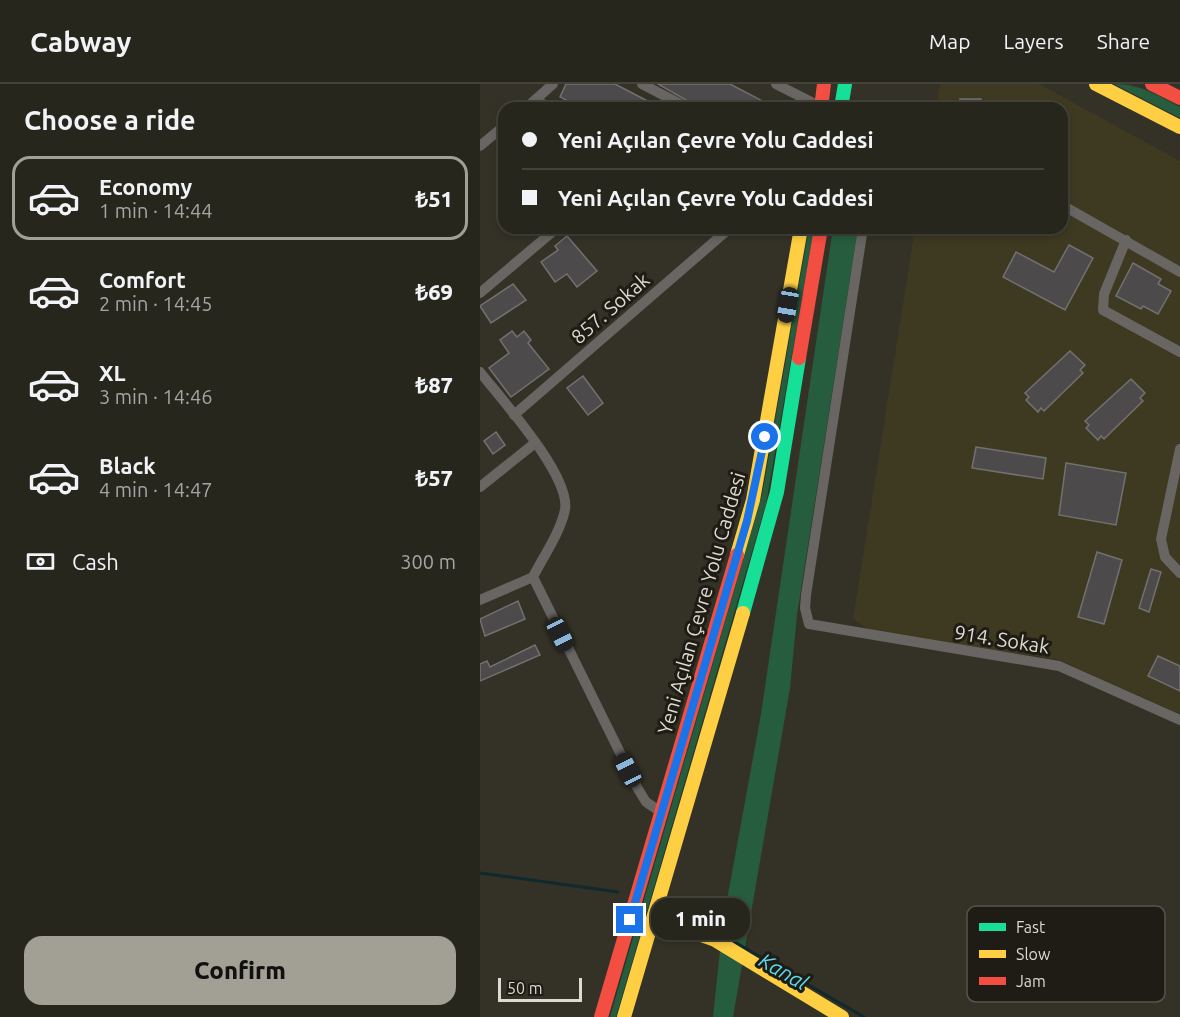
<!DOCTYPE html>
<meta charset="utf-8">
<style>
:root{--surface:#27261d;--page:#33322a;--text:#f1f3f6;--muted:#a4a5a4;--line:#43433b;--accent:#a29f94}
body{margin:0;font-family:Ubuntu,sans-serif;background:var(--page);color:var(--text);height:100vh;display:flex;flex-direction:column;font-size:22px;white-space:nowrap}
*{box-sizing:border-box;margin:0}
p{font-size:20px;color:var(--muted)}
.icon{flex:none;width:33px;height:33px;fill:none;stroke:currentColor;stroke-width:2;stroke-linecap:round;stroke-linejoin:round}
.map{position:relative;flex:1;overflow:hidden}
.panel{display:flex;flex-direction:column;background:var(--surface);width:480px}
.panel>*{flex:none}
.guide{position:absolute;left:18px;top:18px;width:570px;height:132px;border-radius:18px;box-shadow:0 3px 9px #0003,0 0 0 2px var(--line);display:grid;align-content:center;height:132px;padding:0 24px;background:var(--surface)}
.scale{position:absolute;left:18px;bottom:15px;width:84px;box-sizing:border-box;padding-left:6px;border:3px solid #dddacf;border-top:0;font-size:16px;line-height:21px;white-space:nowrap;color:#dddacf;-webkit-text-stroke:4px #1e1c14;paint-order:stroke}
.end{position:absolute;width:27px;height:27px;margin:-14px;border:8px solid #1a73e8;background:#fff;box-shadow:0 0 0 3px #fff}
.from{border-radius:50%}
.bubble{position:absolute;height:42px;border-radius:18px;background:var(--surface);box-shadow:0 3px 9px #0003,0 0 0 2px var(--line);font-size:20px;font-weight:800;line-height:42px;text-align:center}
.car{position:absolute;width:18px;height:36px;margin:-18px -9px;border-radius:8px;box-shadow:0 0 4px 2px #0007;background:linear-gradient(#222 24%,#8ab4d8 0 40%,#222 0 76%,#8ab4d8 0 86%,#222 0)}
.guide b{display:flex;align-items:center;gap:21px;height:57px;font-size:22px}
.guide b+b{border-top:2px solid var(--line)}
.guide i{width:15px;height:15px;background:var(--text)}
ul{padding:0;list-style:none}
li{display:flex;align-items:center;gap:18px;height:84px;margin:0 12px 9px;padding:0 12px;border:3px solid transparent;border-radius:18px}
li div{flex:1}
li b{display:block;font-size:22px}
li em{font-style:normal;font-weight:800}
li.selected{border-color:var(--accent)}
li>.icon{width:54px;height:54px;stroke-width:1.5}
h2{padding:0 24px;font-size:27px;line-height:72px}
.pay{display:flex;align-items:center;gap:15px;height:66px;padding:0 24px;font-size:22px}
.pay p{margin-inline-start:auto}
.primary-button{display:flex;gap:12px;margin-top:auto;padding:12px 24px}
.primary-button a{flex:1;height:69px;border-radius:18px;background:var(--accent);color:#111;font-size:24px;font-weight:800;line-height:69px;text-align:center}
header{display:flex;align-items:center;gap:36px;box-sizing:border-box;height:84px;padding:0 30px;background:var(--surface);border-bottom:2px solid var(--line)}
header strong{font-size:28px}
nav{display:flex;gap:33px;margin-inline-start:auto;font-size:21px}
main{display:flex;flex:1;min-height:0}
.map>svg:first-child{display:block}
</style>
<header>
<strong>Cabway</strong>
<nav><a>Map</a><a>Layers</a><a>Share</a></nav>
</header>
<main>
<section class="panel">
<h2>Choose a ride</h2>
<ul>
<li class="selected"><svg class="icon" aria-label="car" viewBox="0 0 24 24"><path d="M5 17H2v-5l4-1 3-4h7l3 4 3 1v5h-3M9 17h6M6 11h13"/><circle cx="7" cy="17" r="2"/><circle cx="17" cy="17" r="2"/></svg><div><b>Economy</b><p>1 min · 14:44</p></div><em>₺51</em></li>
<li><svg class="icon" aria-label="car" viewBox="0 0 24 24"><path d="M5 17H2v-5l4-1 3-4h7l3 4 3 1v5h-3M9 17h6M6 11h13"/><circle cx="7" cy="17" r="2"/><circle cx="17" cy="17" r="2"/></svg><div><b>Comfort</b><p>2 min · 14:45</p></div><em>₺69</em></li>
<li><svg class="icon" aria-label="car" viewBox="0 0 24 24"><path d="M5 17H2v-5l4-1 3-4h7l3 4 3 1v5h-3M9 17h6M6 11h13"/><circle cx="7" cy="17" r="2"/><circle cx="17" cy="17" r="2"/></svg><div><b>XL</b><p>3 min · 14:46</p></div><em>₺87</em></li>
<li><svg class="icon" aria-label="car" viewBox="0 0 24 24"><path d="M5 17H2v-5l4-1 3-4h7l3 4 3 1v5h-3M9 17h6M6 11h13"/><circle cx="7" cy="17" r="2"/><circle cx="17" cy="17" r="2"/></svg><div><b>Black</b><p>4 min · 14:47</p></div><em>₺57</em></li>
</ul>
<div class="pay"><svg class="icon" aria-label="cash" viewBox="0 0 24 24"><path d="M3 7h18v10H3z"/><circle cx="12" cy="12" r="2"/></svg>Cash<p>300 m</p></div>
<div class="primary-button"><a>Confirm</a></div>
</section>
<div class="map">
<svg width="700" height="933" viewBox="0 0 700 933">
<rect width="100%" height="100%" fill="#343227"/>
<path fill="#3e3921" d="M460,0H559L700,77V630L577,575L395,549L373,535L435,144H582V24H456Z"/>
<g fill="#265d3e">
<path d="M634,0C661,0 676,11 700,23V34Z"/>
<path d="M329,144H334L286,420L136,933H130L282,411Z"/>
<path d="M353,144H378L317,531L310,604L253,933H233L243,838L281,630Z"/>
</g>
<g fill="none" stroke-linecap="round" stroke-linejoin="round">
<g stroke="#10292c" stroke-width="3">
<path d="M0,789L138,808"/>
<path d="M194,823L384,933"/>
</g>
</g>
<g fill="#4c4a4a" stroke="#727170" stroke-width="1.5">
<path d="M86,0H135L181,24H102L80,13Z"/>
<path d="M178,0H250L296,24H220Z"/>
<rect x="480" y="15" width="21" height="9"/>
<path d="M87,152L117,187L97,203L87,190L75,198L61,178L78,166L75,162Z"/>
<path d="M589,161L613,174L585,226L523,193L536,168L574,188Z"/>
<path d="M653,179L681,195L678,200L691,207L678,230L663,222L661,225L636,212Z"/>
<path d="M33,200L46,216L11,239L0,222Z"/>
<path d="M32,247L37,253L44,247L51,256L48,259L69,285L31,313L9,284L29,269L20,256Z"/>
<path d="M590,267L605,281L600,286L603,289L564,327L561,324L558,328L546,316L549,313L545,309Z"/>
<path d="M103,292L123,319L108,331L87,304Z"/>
<path d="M651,295L665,309L660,314L663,317L624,355L621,352L618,356L606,344L609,341L605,337Z"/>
<path d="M16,348L25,361L13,370L4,357Z"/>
<path d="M496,363L566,374L563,395L492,384Z"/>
<path d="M586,379L646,389L636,441L579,431Z"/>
<path d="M617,468L642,476L624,540L598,533Z"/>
<path d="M671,485L681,488L669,528L659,524Z"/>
<path d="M38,517L45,535L5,552L0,535Z"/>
<path d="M55,561L60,571L0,597V580L7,577L10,583Z"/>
<path d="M678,572L700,582V607L668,592Z"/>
</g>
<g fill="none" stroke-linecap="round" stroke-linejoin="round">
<g stroke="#686562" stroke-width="10">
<path d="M162,0L208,24"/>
<path d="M296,0L343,24"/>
<path d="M55,16L71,24"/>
<path d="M46,24L73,0"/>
<path d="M0,62L24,42"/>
<path d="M582,121L700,188"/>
<path d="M383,144L326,511L325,524L329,540L579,582L700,636"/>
<path d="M646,156L624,210L623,226L700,268"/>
<path d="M0,209L77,144"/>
<path d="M0,288C22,316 91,392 85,426C80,449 63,473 53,493L0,516"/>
<path d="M34,331L250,144"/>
<path d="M700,365L681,455L685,473L700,489"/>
<path d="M0,403L55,359"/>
<path d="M53,493L158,705L166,718L181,728"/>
</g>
<g stroke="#16e098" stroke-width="14">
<path d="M361,24L365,0"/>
<path d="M263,529L297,408L319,274"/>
</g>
<g stroke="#ffcf43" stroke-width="14">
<path d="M616,0L700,43"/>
<path d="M257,471L273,416L321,144"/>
<path d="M174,834L235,856L362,933"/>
<path d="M144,933L263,529"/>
</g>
<g stroke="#f24e42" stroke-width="14">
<path d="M672,0L700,14"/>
<path d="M341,24L344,0"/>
<path d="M319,274L341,144"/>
<path d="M121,933L257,471"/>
</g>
</g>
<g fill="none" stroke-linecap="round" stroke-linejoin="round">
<path stroke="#1a73e8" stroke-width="8" d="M150,836L267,437L285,353"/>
</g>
<g text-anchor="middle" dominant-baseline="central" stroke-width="6" stroke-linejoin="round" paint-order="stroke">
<g font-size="20" fill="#dddacf" stroke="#1e1c14">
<text transform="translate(130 224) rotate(-41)">857. Sokak</text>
<text transform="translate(221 519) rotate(-74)">Yeni Açılan Çevre Yolu Caddesi</text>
<text transform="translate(522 555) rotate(9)">914. Sokak</text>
</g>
<g font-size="21" font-style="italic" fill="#5adcf1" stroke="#1e1c14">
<text transform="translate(304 887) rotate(30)">Kanal</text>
</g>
</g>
<rect x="487" y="822" width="198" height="96" rx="9" fill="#1e1c14" stroke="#57554c" stroke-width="1.5"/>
<rect x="499" y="839" width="27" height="8" fill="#16e098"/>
<rect x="499" y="866" width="27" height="8" fill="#ffcf43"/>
<rect x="499" y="893" width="27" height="8" fill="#f24e42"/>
<g font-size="16" fill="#dddacf">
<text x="536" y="849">Fast</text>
<text x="536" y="876">Slow</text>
<text x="536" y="903">Jam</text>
</g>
</svg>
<div class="scale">50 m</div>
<i class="end from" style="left:285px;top:353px"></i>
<i class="end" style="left:150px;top:836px"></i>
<div class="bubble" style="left:171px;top:814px;width:99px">1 min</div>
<i class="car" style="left:308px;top:221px;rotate:190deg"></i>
<i class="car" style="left:80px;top:550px;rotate:153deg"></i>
<i class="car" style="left:148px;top:686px;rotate:333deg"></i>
<div class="guide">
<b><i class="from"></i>Yeni Açılan Çevre Yolu Caddesi</b>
<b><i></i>Yeni Açılan Çevre Yolu Caddesi</b>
</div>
</div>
</main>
